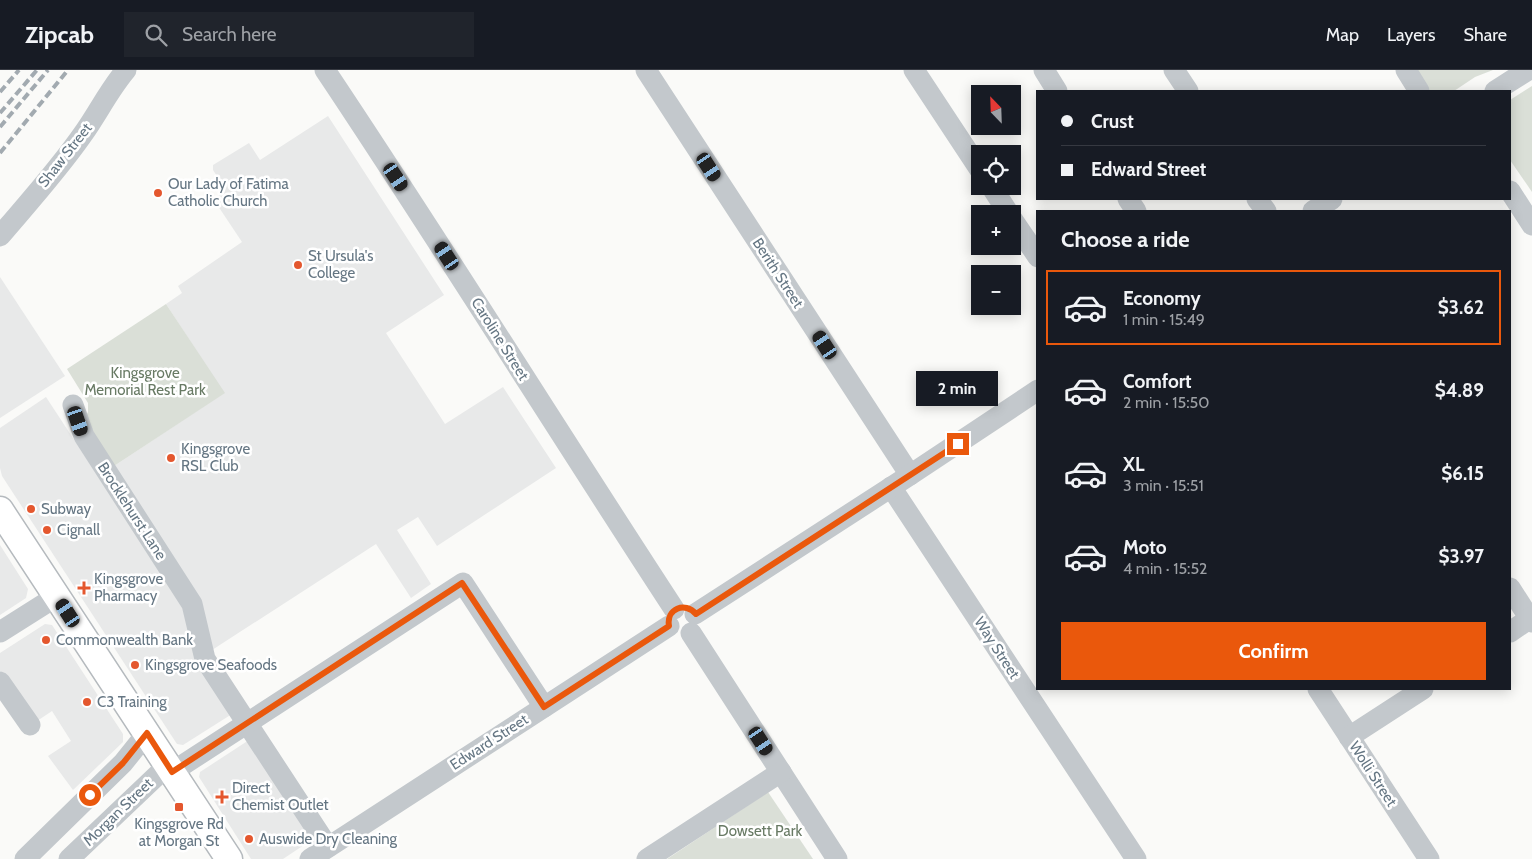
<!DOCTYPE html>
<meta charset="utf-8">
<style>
:root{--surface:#171b24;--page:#20242c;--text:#f1f3f6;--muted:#9ea1a6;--line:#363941;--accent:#ea580c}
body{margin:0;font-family:Cabin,sans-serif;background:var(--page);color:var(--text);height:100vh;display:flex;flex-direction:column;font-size:19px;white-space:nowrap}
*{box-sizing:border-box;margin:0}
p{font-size:16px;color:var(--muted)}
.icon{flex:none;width:28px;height:28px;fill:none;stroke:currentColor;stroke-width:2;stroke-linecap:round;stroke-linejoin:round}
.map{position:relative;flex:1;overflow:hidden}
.drawer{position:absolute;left:1036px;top:140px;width:475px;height:480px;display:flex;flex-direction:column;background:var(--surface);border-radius:0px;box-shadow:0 2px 12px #0003}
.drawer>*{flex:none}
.banner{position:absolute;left:1036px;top:20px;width:475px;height:110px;border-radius:0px;box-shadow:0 2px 12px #0003;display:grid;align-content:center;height:110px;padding:0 25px;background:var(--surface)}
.needle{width:32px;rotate:337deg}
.fabs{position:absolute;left:971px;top:15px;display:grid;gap:10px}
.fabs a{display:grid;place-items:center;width:50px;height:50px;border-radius:0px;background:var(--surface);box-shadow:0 2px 12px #0003;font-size:25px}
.end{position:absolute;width:22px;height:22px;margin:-11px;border:6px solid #ea580c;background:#fff;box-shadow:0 0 0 2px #fff}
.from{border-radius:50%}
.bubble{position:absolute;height:35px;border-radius:0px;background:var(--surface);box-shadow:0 2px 12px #0003;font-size:16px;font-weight:700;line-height:35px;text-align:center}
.car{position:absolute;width:15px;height:30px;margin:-15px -8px;border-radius:6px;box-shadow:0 0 4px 1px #0007;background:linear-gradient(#222 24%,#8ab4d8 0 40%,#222 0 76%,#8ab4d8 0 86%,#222 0)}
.banner b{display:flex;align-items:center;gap:18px;height:48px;font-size:19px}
.banner b+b{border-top:1px solid var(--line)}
.banner i{width:12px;height:12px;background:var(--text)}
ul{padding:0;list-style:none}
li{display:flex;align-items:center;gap:15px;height:75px;margin:0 10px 8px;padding:0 15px;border:2px solid transparent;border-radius:0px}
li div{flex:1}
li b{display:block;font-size:19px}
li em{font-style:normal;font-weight:700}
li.current{border-color:var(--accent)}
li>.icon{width:45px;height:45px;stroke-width:1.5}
h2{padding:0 25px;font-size:22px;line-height:60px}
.cta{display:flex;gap:10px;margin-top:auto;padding:10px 25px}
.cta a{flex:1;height:58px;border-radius:0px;background:var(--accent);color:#fff;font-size:20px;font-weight:700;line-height:58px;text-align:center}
header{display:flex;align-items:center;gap:30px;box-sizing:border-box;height:70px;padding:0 25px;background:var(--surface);border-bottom:1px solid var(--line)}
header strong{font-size:24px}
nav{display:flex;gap:28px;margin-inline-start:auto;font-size:18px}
.search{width:350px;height:45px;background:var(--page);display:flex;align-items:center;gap:12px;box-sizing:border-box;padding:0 18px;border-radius:0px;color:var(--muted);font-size:19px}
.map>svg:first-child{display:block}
</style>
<header>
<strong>Zipcab</strong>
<div class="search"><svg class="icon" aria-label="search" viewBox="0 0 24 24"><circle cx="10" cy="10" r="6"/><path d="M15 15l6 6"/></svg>Search here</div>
<nav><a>Map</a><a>Layers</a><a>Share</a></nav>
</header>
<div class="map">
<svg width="1532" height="789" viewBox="0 0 1532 789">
<rect width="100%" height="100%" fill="#fafaf8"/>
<g fill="#e8e9e9">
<path d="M328,46L444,225L386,263L445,354L503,317L556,398L437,476L418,447L397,460L431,514L411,528L376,474L209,582L111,398L224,323L166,234L182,223L178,216L242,172L214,130L221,124L219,121L220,111L213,100V95L249,73L260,90Z"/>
<path d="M0,207L65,306L0,348Z"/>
<path d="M46,327L183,536L232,644L183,675L177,674L2,406L0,398V358Z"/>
<path d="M0,475L28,519L26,528L0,545Z"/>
<path d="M45,554L52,555L123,664V672L73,720L48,686L71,671L52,641L37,651L0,601V583Z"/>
<path d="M249,670L313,769L283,789H251L199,707L200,702Z"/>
</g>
<g fill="#dadfd7">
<path d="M1411,0H1493L1475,7L1454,21H1424Z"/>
<path d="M1532,16V122L1510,90V30Z"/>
<path d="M166,234L225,323L111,398L85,348L88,342V333L67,299Z"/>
<path d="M768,722L813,789H667Z"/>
</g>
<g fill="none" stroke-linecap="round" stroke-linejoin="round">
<defs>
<path id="major" d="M0,440L229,789"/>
</defs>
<use href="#major" stroke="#b5babe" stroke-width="29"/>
<g stroke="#c3c8cc" stroke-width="21">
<path d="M325,0C444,178 557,360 674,539"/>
<path d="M646,0L910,405"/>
<path d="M914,0L980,100"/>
<path d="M1044,0L1057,21"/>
<path d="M1174,0L1188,21"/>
<path d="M1406,0L1419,21"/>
<path d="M1495,21L1528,0"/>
<path d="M991,116L1009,144"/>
<path d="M1510,121L1532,155"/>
<path d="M1128,129L1136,141"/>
<path d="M1257,129L1266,141"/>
<path d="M1313,141L1332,129"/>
<path d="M1012,149L1038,187"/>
<path d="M0,166C28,133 58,100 83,64C98,43 109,20 126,0"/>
<path d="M73,335L84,366L192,534L205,589L328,777"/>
<path d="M891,417L1136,789"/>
<path d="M1510,518L1532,552"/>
<path d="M695,544L910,405L1038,320"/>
<path d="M0,562L57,526"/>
<path d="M1510,562L1532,547"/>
<path d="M691,563L837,789"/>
<path d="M0,612L30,655"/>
<path d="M1318,619L1429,789"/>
<path d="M1349,667L1423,619"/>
<path d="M172,702L463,513L544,637"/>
<path d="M25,789L123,693L147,663"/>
<path d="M69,789L168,695"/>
<path d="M310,789L669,556"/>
<path d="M647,789L781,702"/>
</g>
<use href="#major" stroke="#fff" stroke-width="26"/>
<g stroke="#a2aab0" stroke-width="4" stroke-dasharray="8 4" stroke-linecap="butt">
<path d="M0,22L19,0"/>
<path d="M0,43L37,0"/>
<path d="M0,57L48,0"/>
<path d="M0,83L68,0"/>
</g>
</g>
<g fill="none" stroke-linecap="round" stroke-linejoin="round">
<path stroke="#ea580c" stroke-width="6" d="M90,725L123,693L147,663L172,702L462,513L544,637L669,556C666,539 685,531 696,544L958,374"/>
</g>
<g fill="#e4572e" stroke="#fff" stroke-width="2">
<circle cx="158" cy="123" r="5"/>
<circle cx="298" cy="195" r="5"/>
<circle cx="171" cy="388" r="5"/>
<circle cx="31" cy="439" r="5"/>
<circle cx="47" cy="460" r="5"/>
<path d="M81.5 510.5h5v5h5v5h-5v5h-5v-5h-5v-5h5z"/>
<circle cx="46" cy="570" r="5"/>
<circle cx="135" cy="595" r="5"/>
<circle cx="87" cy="632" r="5"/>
<path d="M219.5 719.5h5v5h5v5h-5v5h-5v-5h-5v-5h5z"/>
<rect x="174" y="732" width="10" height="10" rx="2.5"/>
<circle cx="249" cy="769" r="5"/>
</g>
<g text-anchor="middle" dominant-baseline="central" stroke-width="5" stroke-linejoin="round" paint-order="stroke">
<g font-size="15" fill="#657683" stroke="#fff">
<text transform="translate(65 85) rotate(-52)">Shaw Street</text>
<text transform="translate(778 203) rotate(57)">Berith Street</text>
<text transform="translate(500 269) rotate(58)">Caroline Street</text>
<text transform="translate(132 441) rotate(57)">Brocklehurst Lane</text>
<text transform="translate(997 578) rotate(57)">Way Street</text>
<text transform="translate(489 672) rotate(-33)">Edward Street</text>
<text transform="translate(1373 704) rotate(57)">Wolli Street</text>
<text transform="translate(118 742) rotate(-44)">Morgan Street</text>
</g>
<g font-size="15" fill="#657683" stroke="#fff" text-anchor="start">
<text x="168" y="114">Our Lady of Fatima<tspan x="168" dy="17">Catholic Church</tspan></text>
<text x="308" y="186">St Ursula's<tspan x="308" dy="17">College</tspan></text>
<text x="181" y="379">Kingsgrove<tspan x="181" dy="17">RSL Club</tspan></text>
<text x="41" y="439">Subway</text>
<text x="57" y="460">Cignall</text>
<text x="94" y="509">Kingsgrove<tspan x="94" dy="17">Pharmacy</tspan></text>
<text x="56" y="570">Commonwealth Bank</text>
<text x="145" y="595">Kingsgrove Seafoods</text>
<text x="97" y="632">C3 Training</text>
<text x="232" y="718">Direct<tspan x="232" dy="17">Chemist Outlet</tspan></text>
<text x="179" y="754" text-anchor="middle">Kingsgrove Rd<tspan x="179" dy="17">at Morgan St</tspan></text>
<text x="259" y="769">Auswide Dry Cleaning</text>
</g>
<g font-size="15" fill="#687a64" stroke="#fff">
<text x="145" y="303">Kingsgrove<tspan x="145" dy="17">Memorial Rest Park</tspan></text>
<text x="760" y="761">Dowsett Park</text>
</g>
</g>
</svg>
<div class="fabs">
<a><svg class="needle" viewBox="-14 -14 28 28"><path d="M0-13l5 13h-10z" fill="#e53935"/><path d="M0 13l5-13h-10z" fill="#9ea1a6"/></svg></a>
<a><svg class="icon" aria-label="locate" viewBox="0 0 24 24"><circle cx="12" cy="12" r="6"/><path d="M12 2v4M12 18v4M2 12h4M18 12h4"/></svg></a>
<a>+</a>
<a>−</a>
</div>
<i class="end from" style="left:90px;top:725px"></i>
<i class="end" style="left:958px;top:374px"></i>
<div class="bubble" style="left:916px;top:301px;width:82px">2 min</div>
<i class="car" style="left:709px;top:97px;rotate:147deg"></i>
<i class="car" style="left:396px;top:107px;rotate:146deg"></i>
<i class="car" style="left:447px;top:186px;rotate:327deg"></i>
<i class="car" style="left:825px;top:275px;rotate:327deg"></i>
<i class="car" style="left:78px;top:351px;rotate:161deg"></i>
<i class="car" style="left:68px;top:543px;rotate:327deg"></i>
<i class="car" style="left:761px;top:671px;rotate:147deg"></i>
<div class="banner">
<b><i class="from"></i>Crust</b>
<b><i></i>Edward Street</b>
</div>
<section class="drawer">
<h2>Choose a ride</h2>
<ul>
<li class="current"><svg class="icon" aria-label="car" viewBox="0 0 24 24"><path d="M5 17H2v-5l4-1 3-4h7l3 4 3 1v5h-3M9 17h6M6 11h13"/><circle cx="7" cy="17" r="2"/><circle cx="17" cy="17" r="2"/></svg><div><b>Economy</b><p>1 min · 15:49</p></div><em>$3.62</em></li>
<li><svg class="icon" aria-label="car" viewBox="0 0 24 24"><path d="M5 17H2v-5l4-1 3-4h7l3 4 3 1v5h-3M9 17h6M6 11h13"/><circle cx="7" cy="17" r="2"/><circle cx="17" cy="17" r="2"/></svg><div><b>Comfort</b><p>2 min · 15:50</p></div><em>$4.89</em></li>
<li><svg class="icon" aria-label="car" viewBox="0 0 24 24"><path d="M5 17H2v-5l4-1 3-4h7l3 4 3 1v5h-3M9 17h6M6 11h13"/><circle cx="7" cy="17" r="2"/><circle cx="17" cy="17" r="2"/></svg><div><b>XL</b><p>3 min · 15:51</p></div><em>$6.15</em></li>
<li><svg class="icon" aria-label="car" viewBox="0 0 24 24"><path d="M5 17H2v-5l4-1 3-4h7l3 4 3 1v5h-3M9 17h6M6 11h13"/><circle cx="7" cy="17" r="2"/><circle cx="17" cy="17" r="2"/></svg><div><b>Moto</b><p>4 min · 15:52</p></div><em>$3.97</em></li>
</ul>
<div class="cta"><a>Confirm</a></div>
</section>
</div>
